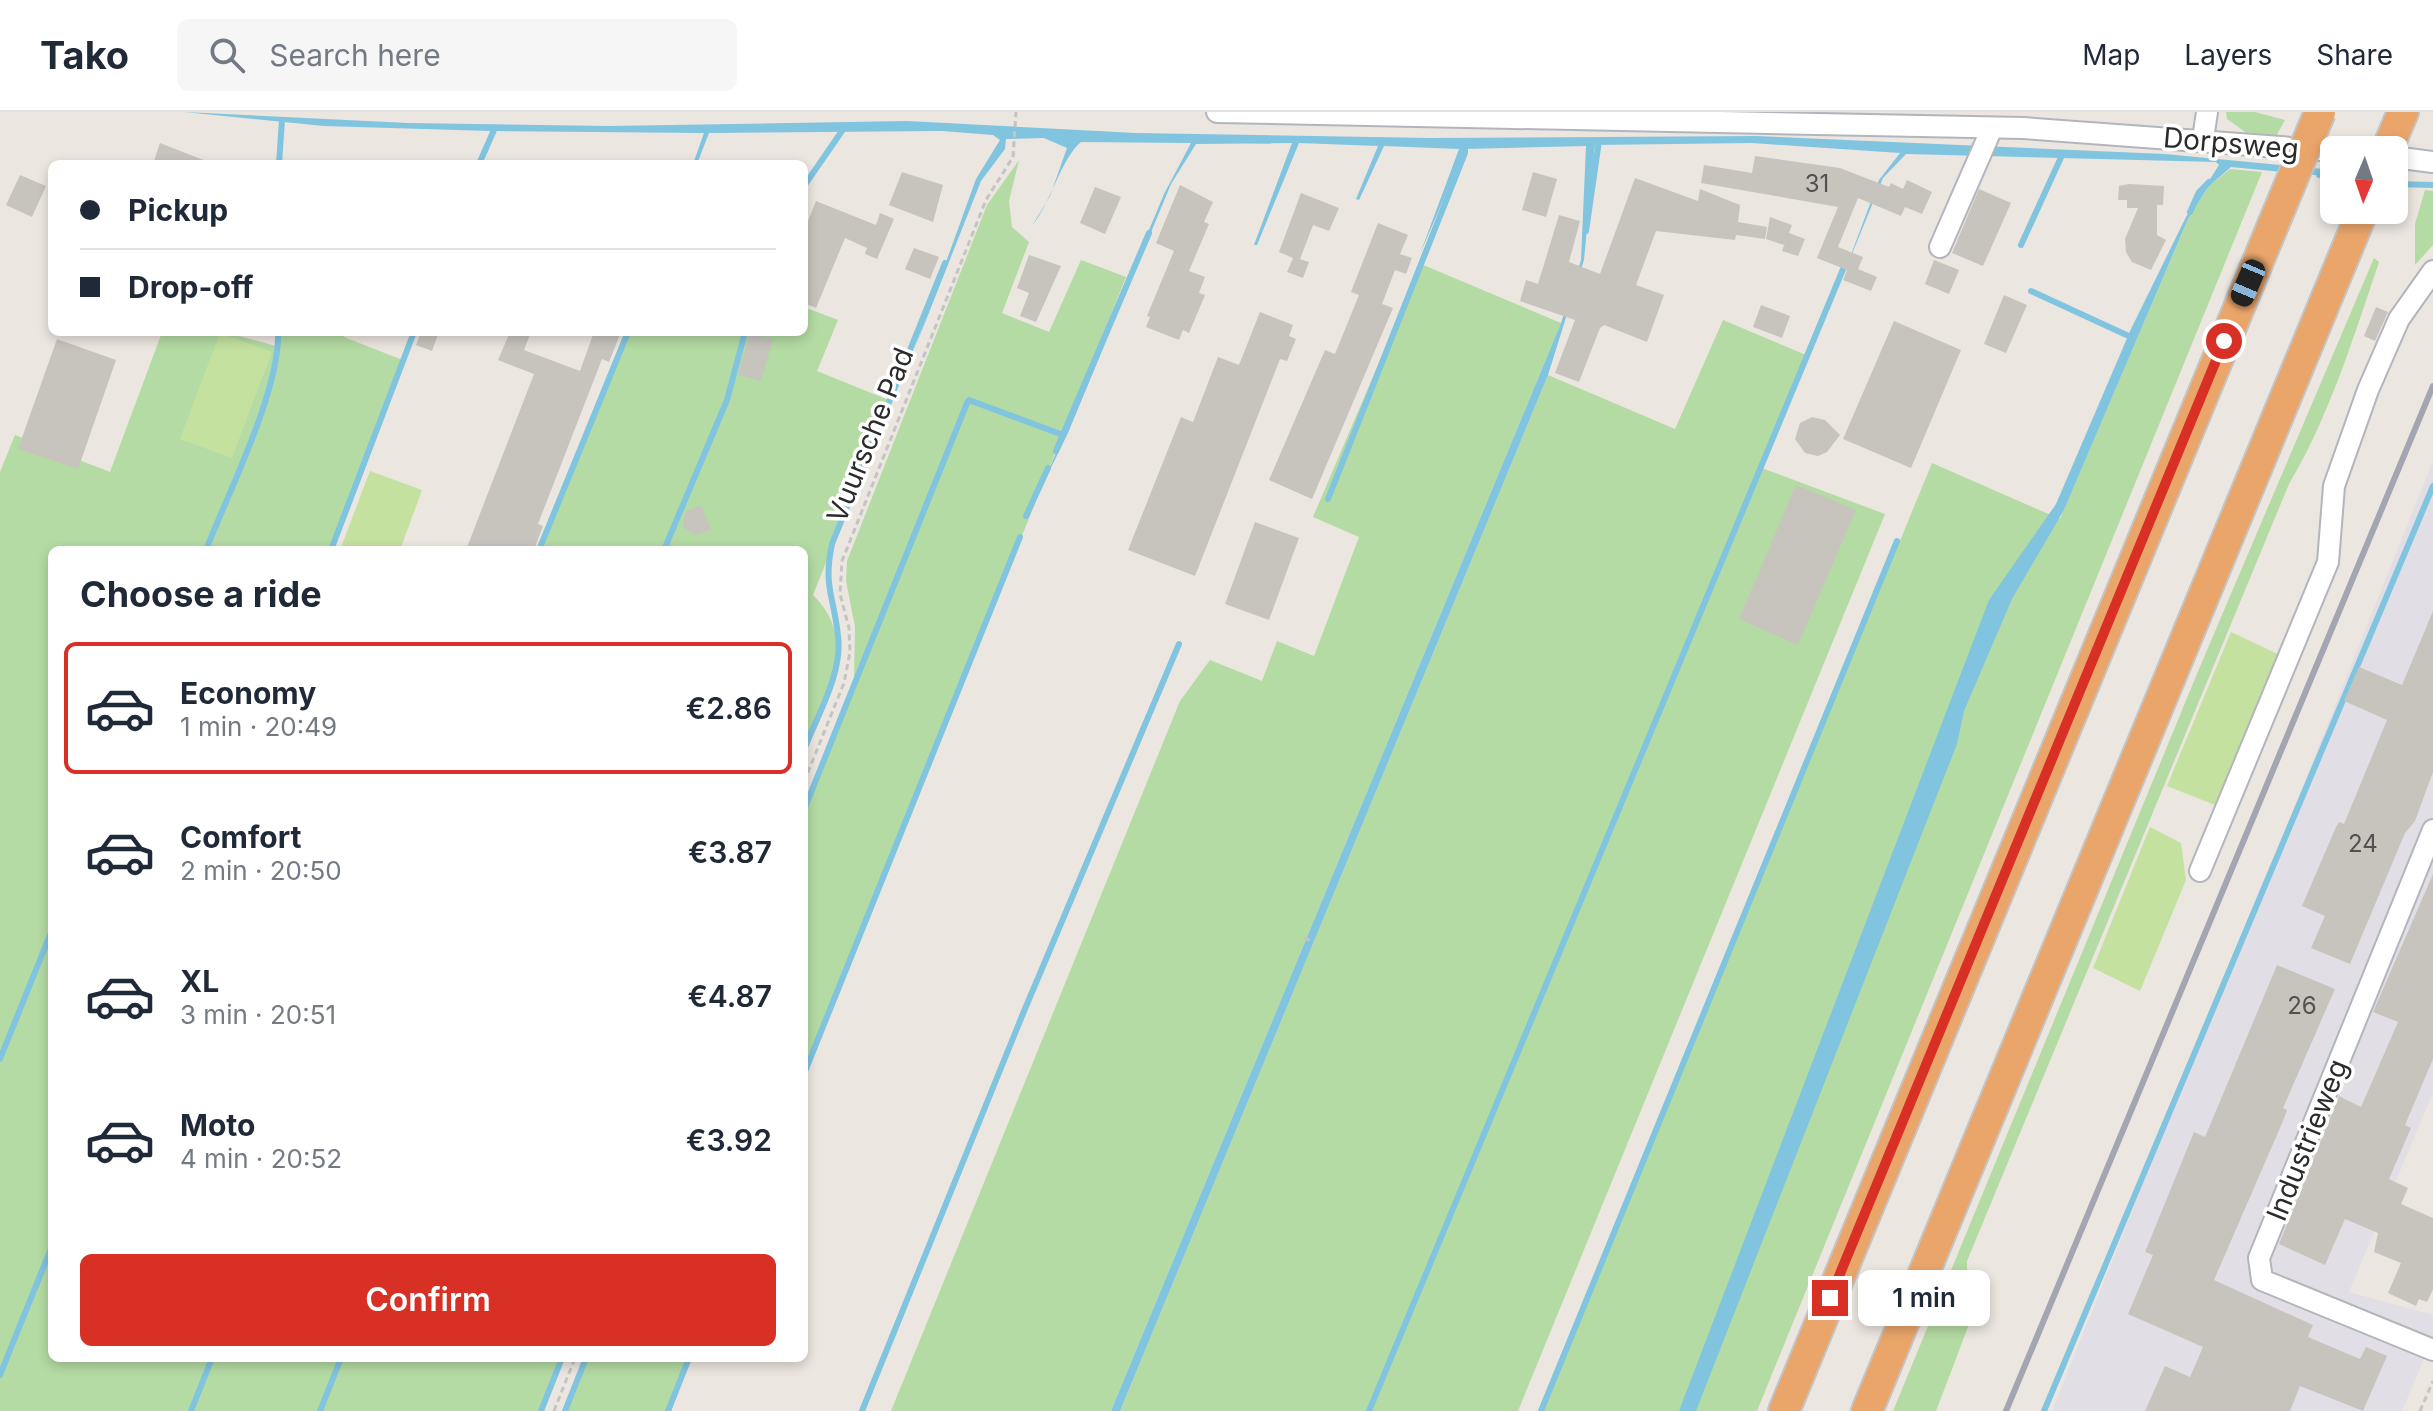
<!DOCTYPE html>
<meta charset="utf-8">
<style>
:root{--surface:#fff;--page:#f6f6f7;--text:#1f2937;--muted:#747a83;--line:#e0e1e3;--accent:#d93025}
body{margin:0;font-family:Inter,sans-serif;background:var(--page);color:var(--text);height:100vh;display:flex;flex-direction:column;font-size:30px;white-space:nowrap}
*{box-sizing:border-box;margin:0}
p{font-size:26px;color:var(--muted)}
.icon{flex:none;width:44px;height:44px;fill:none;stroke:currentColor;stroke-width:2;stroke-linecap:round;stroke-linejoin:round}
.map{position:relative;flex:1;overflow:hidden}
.details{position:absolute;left:48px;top:434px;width:760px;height:816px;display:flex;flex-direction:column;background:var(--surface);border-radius:12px;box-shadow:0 4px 12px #0003}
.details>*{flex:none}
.banner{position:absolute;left:48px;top:48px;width:760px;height:176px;border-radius:12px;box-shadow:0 4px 12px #0003;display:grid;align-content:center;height:176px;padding:0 32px;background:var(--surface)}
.needle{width:52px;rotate:182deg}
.buttons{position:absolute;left:2320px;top:24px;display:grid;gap:16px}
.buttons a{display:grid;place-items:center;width:88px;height:88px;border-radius:12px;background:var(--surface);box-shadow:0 4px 12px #0003;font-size:40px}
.end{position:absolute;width:36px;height:36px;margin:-18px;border:10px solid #d93025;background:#fff;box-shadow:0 0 0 4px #fff}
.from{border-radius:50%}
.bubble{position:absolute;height:56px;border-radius:12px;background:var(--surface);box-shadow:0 4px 12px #0003;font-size:26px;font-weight:600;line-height:56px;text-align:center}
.car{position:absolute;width:24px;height:48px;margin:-24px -12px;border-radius:10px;box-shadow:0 0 6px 2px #0007;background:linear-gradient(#222 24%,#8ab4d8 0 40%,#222 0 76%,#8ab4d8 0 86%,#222 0)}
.banner b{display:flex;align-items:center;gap:28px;height:76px;font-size:30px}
.banner b+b{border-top:2px solid var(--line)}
.banner i{width:20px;height:20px;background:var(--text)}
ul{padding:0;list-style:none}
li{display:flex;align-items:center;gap:24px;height:132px;margin:0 16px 12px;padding:0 16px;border:4px solid transparent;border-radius:12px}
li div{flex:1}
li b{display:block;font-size:30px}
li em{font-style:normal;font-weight:600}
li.current{border-color:var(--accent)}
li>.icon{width:72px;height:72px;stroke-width:1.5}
h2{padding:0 32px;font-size:36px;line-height:96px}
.primary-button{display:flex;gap:16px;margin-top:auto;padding:16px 32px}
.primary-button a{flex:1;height:92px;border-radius:12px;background:var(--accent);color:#fff;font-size:32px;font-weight:600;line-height:92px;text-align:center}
header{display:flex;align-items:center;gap:48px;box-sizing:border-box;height:112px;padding:0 40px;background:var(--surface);border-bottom:2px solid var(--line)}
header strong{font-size:38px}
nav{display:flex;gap:44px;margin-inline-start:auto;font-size:28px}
.search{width:560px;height:72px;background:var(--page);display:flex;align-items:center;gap:20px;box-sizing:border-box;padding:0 28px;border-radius:12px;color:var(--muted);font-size:30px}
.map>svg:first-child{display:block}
</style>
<header>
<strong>Tako</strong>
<div class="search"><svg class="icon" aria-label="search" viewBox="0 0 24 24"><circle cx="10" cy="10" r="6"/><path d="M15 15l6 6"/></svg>Search here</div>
<nav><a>Map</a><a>Layers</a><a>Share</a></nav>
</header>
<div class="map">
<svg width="2433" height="1299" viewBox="0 0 2433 1299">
<rect width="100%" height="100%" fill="#ebe6df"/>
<path fill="#e1dfe5" d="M2433,349V981L2349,1180L2433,1203V1226L2402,1299H2052Z"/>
<g fill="#b4dba3">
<path d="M2226,0H2255L2285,8L2275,26L2248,22L2227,7Z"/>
<path d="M1019,48L1009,89L1012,115L1029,130L1002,201L1049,220L1081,148L1126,165L804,966V695L854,569L855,515L846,469L847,449L987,93Z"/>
<path d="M2230,57L2262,60L1757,1299H1542L1932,351L2060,407L2188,107L2208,75Z"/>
<path d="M2425,78L2433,79V133L2415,153V112Z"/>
<path d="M2374,146L2379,150C2354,224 2329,305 2289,372L1967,1149L1968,1215L1936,1299H1893L2199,557Z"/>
<path d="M1421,152L1561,211L1111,1299H891L1180,589L1210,548L1262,569L1277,529L1314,544L1359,425L1313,405Z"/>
<path d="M804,195L838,208L817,259L891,289L813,483C861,529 824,585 804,637V438H542L630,220H804Z"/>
<path d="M1723,208L1806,243L1759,355L1885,402L1518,1299H1120L1548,263L1675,317Z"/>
<path d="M176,220H224L276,234V220H345L344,225L405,249L330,438H52V1246H561L540,1299H0V360L15,323L110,360L161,223Z"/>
<path d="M586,1246H690L668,1299H565Z"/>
</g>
<g fill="#c4e1a0">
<path d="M220,221L272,240L232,346L180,327Z"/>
<path d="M370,359L422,378L400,438H340Z"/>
<path d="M2231,520L2284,545L2220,695L2167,674Z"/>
<path d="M2150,715L2181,731L2186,768L2140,879L2093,856Z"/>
</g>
<path fill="#80c4e0" d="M184,0L408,11L609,14L907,9L1136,21L1429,26L1756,24L2165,42L2334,58V65L2231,55L2208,75L2188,107L2064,398L2012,487L1964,599L1957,632L1696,1299H1679L1989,488L2056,392L2131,217L2186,105L2219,53L2216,50L1906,42L1883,66L1843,164L1879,68L1900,41L1752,31L1595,33L1584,148L1548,263L1120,1299H1111L1561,211L1581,148L1586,34L1465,37L1420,142L1459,37L1384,34L1359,88L1356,87L1378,34L1299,31L1257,133H1254L1292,31L1196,32L1171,72L1068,321L1043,372L1164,82L1191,31L1081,30C1062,45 1050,92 1032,114L1050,84L1067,36L1044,26L1006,27L1005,37L981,69L915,236L976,67L1000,28L993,23L942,19L709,21L697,52H693L704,21L494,19L487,42L490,19L324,14Z"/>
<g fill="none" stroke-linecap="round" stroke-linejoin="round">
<g stroke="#80c4e0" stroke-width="6">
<path d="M279,52L282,8"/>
<path d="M479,52L494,18"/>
<path d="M2319,63L2334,65"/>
<path d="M2394,72L2433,73"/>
<path d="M804,74L844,16"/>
<path d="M2190,100L2199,80L2209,70"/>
<path d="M1586,119L1599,29"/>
<path d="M2021,133L2063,41"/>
<path d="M2031,179L2133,226"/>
<path d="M1056,339L1149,121"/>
<path d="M1328,387L1465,41V34"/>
<path d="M1026,404L1048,356"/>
<path d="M206,438C228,381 280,279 278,220"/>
<path d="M331,438L414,220"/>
<path d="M539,438L628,220"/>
<path d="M664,438L727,288L745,220"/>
<path d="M804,638C817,604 843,561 838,524C834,484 823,475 832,432L945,151"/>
<path d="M804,698L967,291L969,288L1063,323"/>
<path d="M0,947L52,818"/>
<path d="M804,962L1020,425"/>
<path d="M0,1263L52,1134"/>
<path d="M191,1299L212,1246"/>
<path d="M320,1299L341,1246"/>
<path d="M541,1299L562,1246"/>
<path d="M565,1299L586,1246"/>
<path d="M668,1299L689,1246"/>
<path d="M862,1299L1022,904L1179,532"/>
<path d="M1369,1299L1846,150"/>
<path d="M1541,1299L1897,429"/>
<path d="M2044,1299L2433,374"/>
</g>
</g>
<g fill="#c7c4be">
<path d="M160,31L211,51V52H153Z"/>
<path d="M1755,44L1840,56L1889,75L1891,71L1903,77L1907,68L1932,80L1922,102L1905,95L1901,104L1858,86L1838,135L1863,145L1858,157L1877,165L1871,179L1843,168L1847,158L1817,146L1838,95L1701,71L1704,53L1752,61Z"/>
<path d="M902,60L943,73L933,110L889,93Z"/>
<path d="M1533,60L1557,67L1546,105L1522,98Z"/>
<path d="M20,63L46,74L32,105L6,93Z"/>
<path d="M1635,66L1698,89L1700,77L1740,93L1738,110L1767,115L1765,127L1736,123L1735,128L1656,119L1636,173L1664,183L1647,230L1604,213L1600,216L1579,270L1555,261L1575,208L1520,189L1526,168L1538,172L1559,103L1580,109L1569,150L1600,162Z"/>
<path d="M2129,72L2164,74L2163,93H2157V123L2166,128L2151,158L2132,150L2126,140L2125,127L2138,96H2127V88H2118L2119,74Z"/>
<path d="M1180,73L1213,90L1204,110L1209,112L1189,159L1205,165L1199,181L1205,183L1189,221L1183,218L1179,228L1146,215L1150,205L1147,204L1174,139L1156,131Z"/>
<path d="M1095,75L1121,85L1105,122L1080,111Z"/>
<path d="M1979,77L2011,91L1983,154L1952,141Z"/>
<path d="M1301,81L1339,96L1329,119L1313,113L1300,147L1309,150L1303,166L1287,160L1293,146L1279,140Z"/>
<path d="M816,89L876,113L880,101L894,107L877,147L865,142L867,136L845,126L816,196L804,191V119Z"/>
<path d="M1770,105L1792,113L1789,121L1805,127L1798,144L1782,139L1786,128L1784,133L1766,127Z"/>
<path d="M1378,111L1408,123L1400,142L1412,146L1406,162L1395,158L1382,192L1393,196L1312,387L1269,368L1325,238L1335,242L1359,183L1351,180Z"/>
<path d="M914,136L939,145L930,167L905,157Z"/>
<path d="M1029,143L1061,154L1036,210L1020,204L1029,181L1017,176Z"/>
<path d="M1934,148L1959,158L1949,182L1925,172Z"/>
<path d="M2004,183L2027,193L2006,241L1984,232Z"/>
<path d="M1761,193L1790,204L1782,226L1753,215Z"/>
<path d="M2376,195L2388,200L2375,229L2364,224Z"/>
<path d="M1260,200L1293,213L1289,224L1296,227L1287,249L1280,247L1195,464L1128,438L1181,305L1193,310L1218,245L1239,253Z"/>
<path d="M1894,209L1961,238L1911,356L1843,327Z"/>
<path d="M421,220H439L432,239L416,233Z"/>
<path d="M510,220H531L524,238L580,259L594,220H621L609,250L602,247L538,412L543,414L534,438H466L534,262L498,248Z"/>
<path d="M750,221L773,227L761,269L738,263Z"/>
<path d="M57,227L116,248L78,357L18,337Z"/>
<path d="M1812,305L1825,308L1840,323L1827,340L1818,344L1805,341L1795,327L1800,311Z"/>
<path d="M1796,373L1856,398L1798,533L1739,507Z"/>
<path d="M701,393L711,418L695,423L683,415L685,400Z"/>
<path d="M1255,410L1299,426L1269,508L1225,492Z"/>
<path d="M2433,499V660L2415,709L2405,721L2350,852L2311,836L2325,804L2302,794L2336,715L2339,710L2344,712L2387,608L2344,589L2359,555L2402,573Z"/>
<path d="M2433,762V947L2405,1013L2411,1016L2389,1067L2408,1076L2401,1092L2433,1106V1177L2427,1190L2419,1187L2416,1194L2388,1181L2401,1151L2374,1140L2378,1121L2345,1107L2325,1153L2279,1132L2339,984L2361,995L2398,910L2373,900Z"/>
<path d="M2277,853L2335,877L2283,996L2287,998L2283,1009L2214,1168L2313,1213L2308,1225L2360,1247L2366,1235L2387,1244L2363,1299L2300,1274L2290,1299H2145L2165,1254L2190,1265L2203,1235L2128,1202L2153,1143L2145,1140L2194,1020L2205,1025Z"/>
</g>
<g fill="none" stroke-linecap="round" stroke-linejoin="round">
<defs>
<g id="minor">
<path d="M1217,0L2023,16L2334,39"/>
<path d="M2203,27L2207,0"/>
<path d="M2394,45L2433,50"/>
<path d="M1940,135L1992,16"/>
<path d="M2433,718L2259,1146L2262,1168L2433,1238"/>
<path d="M2200,759L2328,450L2334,374L2368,278L2399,207L2433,159"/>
</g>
<g id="highway">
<path d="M2387,38L2403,0"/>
<path d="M1784,1299L2273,113"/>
<path d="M1867,1299L2363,98"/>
</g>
</defs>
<use href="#minor" stroke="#b3b5bd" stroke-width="24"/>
<use href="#highway" stroke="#c4c4c4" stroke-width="34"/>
<g stroke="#c4c4c4" stroke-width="3" stroke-dasharray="6 4" stroke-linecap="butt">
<path d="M804,670L844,571L850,540L849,516L840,482L842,449L986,88L1013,45L1016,0"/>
<path d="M1304,826L1314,830"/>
<path d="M554,1299L575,1246"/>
<path d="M2420,1299L2433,1269"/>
</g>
<use href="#minor" stroke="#fff" stroke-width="20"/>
<use href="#highway" stroke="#eaa56b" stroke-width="30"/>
<path stroke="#a3a5b3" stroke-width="6" d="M2006,1299L2433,274"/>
<defs>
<path id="highway-bridge" d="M2273,113L2320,0"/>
</defs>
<use href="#highway-bridge" stroke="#c4c4c4" stroke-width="34" stroke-linecap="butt"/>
<use href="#highway-bridge" stroke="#eaa56b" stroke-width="30"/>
</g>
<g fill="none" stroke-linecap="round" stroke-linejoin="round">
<path stroke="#d93025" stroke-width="10" d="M1830,1186L2224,229"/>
</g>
<g text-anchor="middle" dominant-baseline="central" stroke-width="7" stroke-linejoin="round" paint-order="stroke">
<g font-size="24" fill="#525150">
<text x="1817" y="71">31</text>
<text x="2363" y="731">24</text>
<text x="2302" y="893">26</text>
</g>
<g font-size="28" fill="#2b2b2b" stroke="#fff">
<text transform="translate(2231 31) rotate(5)">Dorpsweg</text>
<text transform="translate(870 323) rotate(-68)">Vuursche Pad</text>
<text transform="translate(2307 1028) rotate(-68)">Industrieweg</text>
</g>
</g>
</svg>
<div class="buttons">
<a><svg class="needle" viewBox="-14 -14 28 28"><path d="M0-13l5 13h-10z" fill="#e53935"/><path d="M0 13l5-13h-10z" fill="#747a83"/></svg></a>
</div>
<i class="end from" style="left:2224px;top:229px"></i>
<i class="end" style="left:1830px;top:1186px"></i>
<div class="bubble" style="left:1858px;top:1158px;width:132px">1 min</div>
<i class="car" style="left:2248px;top:171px;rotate:203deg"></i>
<div class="banner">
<b><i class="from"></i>Pickup</b>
<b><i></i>Drop-off</b>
</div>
<section class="details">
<h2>Choose a ride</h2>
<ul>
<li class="current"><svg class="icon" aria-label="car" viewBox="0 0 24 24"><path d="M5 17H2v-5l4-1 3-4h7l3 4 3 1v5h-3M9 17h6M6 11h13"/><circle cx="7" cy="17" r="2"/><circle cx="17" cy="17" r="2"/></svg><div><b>Economy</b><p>1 min · 20:49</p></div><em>€2.86</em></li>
<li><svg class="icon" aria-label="car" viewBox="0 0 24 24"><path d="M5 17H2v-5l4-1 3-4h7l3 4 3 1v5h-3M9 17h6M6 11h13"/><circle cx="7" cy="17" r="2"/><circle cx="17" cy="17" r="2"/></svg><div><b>Comfort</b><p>2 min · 20:50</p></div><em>€3.87</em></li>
<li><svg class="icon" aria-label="car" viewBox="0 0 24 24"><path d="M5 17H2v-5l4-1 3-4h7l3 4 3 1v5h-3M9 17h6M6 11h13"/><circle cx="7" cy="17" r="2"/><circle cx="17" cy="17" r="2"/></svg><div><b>XL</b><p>3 min · 20:51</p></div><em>€4.87</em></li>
<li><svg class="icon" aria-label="car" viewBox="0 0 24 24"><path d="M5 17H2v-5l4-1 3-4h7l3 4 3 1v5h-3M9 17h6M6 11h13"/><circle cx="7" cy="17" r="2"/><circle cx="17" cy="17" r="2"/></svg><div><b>Moto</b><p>4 min · 20:52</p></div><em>€3.92</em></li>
</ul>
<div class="primary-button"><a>Confirm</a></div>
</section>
</div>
